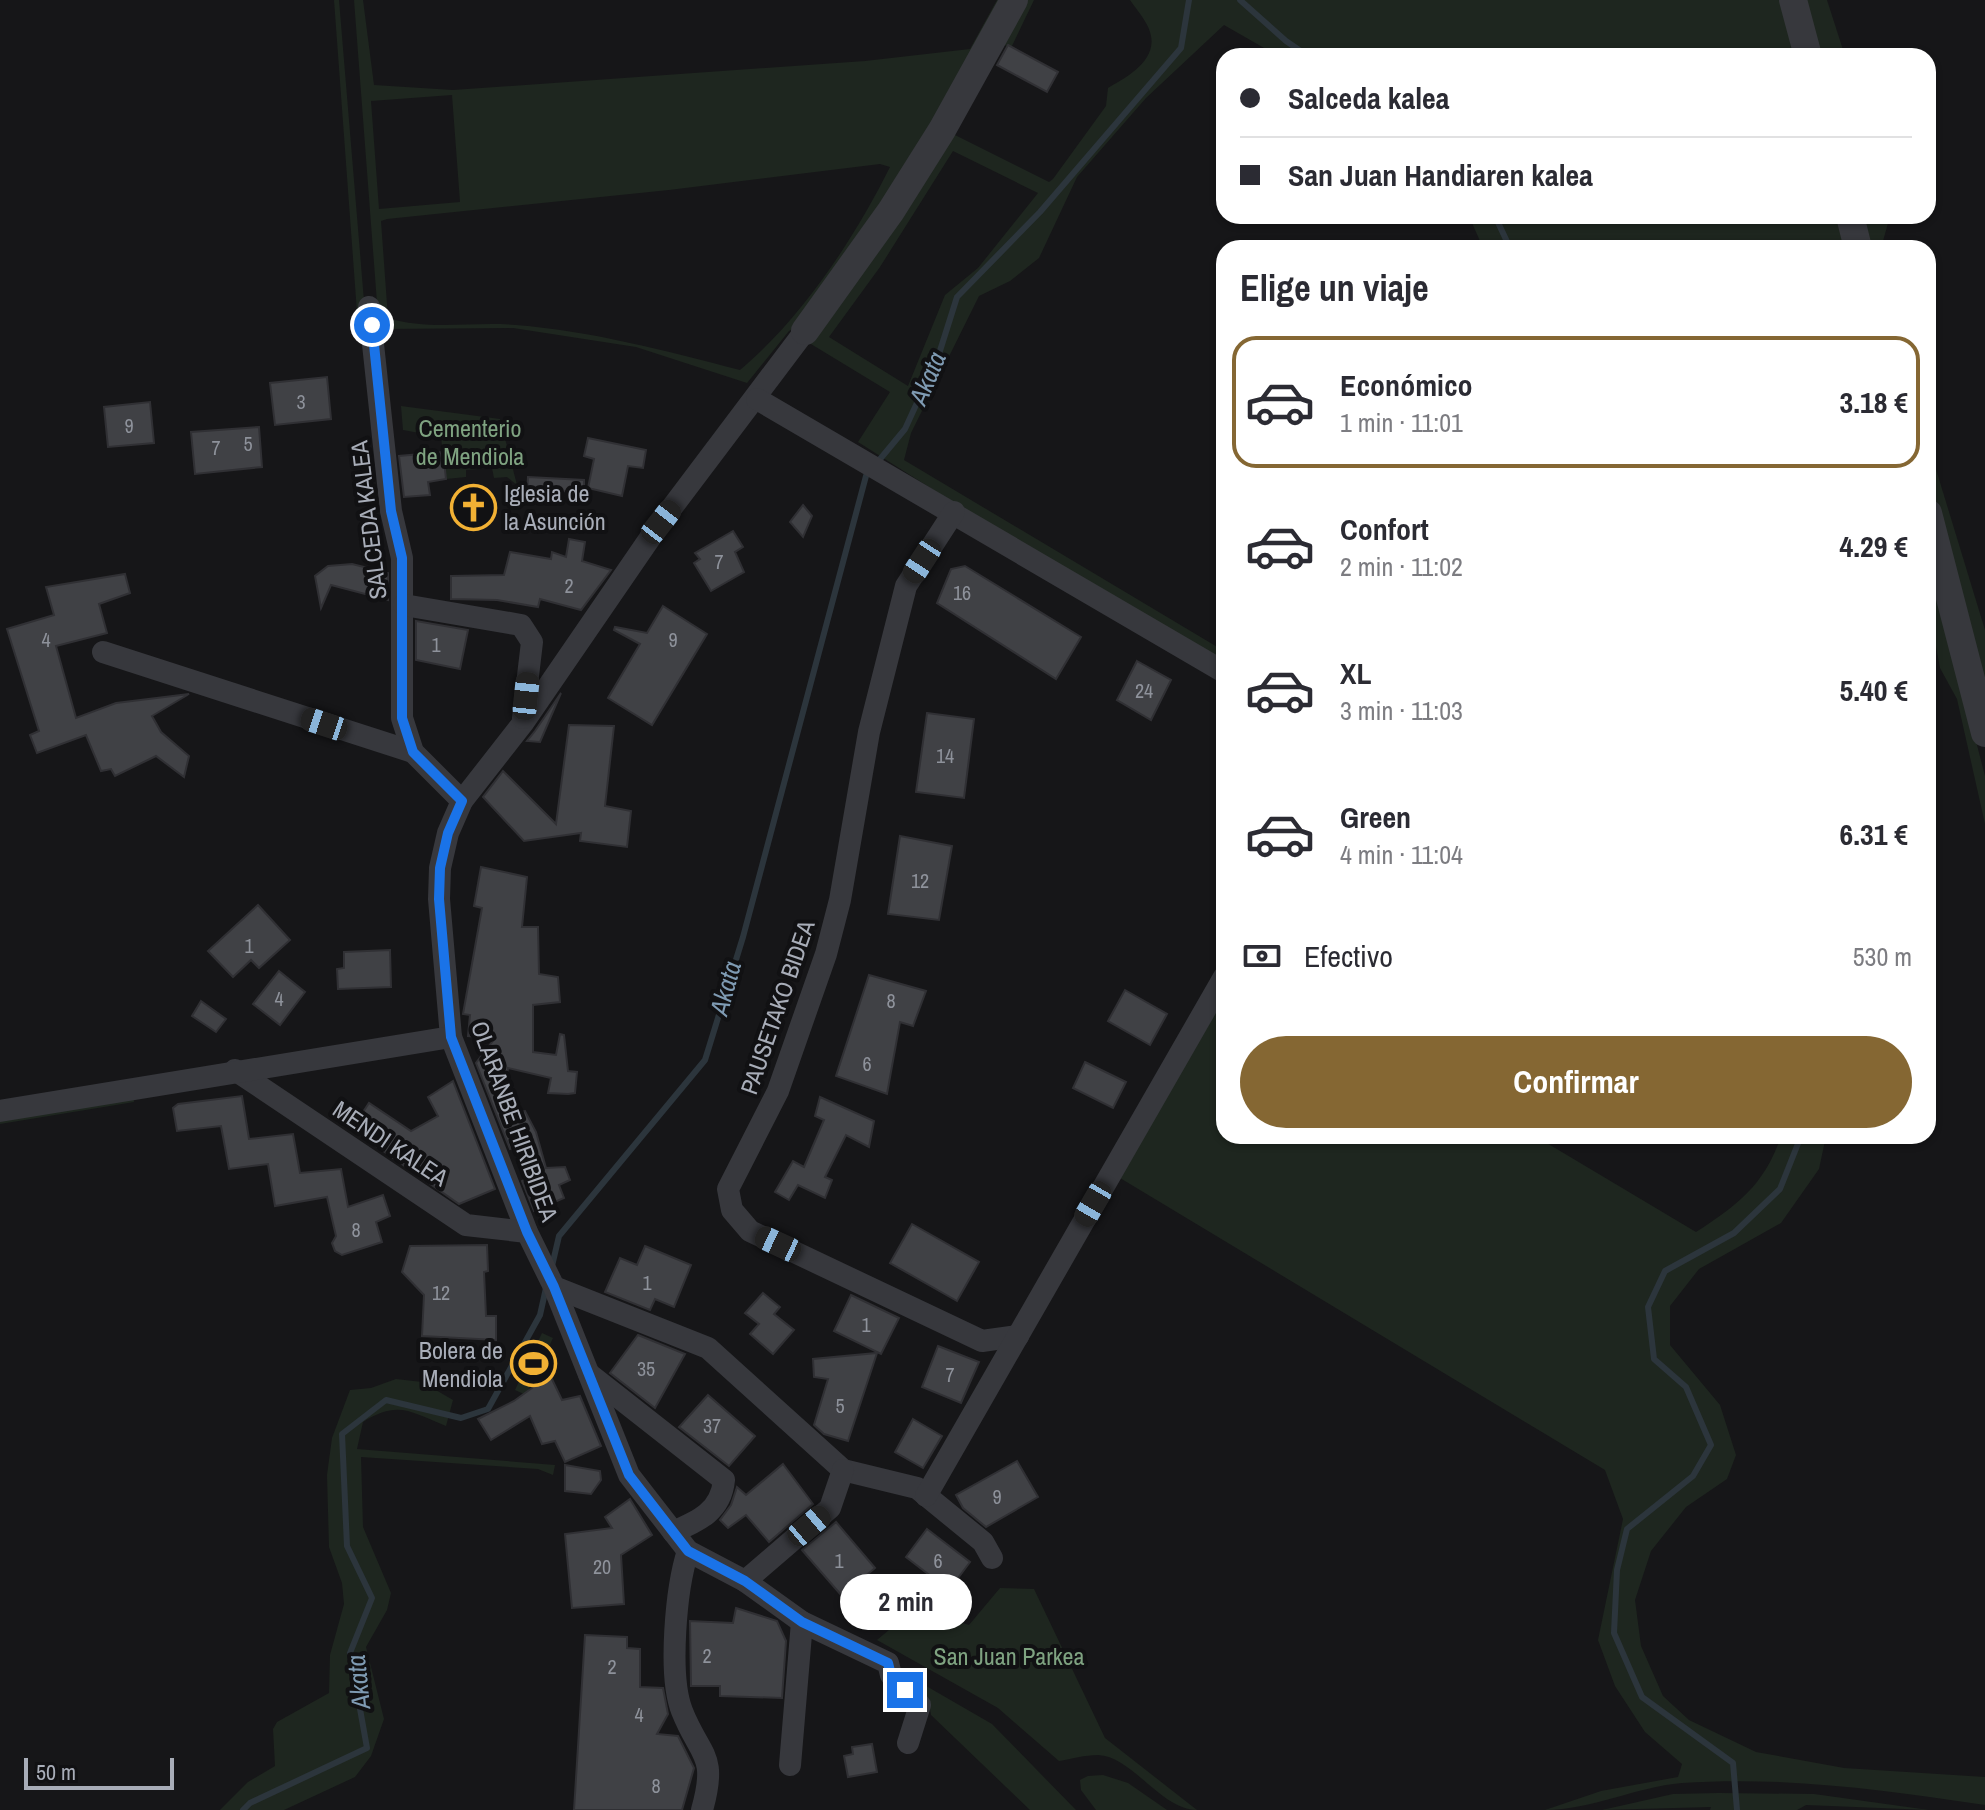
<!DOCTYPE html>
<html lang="es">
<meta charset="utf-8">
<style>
:root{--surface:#fff;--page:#f7f7f7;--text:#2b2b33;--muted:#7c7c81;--line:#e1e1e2;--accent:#856733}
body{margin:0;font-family:"Archivo Narrow",sans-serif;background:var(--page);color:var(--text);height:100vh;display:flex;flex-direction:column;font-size:30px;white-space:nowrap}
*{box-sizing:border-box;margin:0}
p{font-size:26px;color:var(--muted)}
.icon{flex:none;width:44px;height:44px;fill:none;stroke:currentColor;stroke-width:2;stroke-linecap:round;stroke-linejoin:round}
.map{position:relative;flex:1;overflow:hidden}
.sheet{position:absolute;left:1216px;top:240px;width:720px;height:904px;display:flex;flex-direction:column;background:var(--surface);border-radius:24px;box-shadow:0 2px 6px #0004}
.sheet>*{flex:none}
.top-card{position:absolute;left:1216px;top:48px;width:720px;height:176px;border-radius:24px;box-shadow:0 2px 6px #0004;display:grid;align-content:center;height:176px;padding:0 24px;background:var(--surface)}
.scale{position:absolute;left:24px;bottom:20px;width:150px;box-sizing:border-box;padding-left:8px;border:4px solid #a8adb8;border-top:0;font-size:22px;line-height:28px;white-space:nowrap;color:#a8adb8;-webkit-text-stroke:6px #111113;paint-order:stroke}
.end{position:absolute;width:36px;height:36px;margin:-18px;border:10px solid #1a73e8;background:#fff;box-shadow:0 0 0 4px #fff}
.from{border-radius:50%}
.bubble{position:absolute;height:56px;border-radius:28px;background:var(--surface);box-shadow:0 2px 6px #0004;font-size:26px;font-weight:800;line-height:56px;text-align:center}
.car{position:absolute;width:24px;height:48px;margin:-24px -12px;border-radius:10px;box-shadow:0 0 6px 2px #0007;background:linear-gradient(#222 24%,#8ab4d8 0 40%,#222 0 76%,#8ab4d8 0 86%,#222 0)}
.top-card b{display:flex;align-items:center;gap:28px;height:76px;font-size:30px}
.top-card b+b{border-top:2px solid var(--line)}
.top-card i{width:20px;height:20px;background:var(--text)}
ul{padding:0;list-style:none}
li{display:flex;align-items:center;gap:24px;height:132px;margin:0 16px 12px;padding:0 8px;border:4px solid transparent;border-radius:24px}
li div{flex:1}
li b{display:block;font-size:30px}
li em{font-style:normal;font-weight:800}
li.current{border-color:var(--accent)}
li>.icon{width:72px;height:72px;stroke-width:1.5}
h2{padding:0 24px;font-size:36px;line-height:96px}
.pay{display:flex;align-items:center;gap:20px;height:88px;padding:0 24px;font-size:30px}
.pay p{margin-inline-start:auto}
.primary-button{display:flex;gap:16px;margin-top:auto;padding:16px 24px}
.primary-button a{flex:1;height:92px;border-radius:48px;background:var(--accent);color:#fff;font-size:32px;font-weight:800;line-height:92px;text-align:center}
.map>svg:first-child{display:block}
</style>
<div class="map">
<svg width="1985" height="1810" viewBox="0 0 1985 1810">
<rect width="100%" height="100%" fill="#161618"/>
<g fill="#1e261f" fill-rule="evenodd">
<path d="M334,0H339L366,325L358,326Z"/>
<path d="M354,0H363L374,85L453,90L865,61L970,49L997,0H1007L972,65L798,326L789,331L747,383L636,347L513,328L379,329ZM452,95L460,202L379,209L371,101ZM880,164L890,167C854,239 802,318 740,370C666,351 592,331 516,325C474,321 429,331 388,318L381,221L387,219L669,190Z"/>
<path d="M1025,0H1034L1011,48L1002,44Z"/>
<path d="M1130,0H1783L1797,56H1278L1224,25L1146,98L1077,177L1039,258L1010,281L979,296L911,433L904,460L1224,651V662L973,515L858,442L890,392L806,341L953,134L1049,182L1053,179L1106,106L1108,88C1127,77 1159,60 1150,32C1147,21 1136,9 1130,0ZM953,151L1038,193L978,268L945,295L908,386L829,337L880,267Z"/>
<path d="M1800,0H1827L1845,56H1815Z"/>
<path d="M1469,216H1839L1848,248H1483Z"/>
<path d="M1858,216H1890L1881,248H1866Z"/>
<path d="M401,406L500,419L517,485L507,477L494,478L492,468L466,470V477L446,479L441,437L403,430Z"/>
<path d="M1928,443L1985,630V706L1928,484Z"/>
<path d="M1928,556L1985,776V824L1957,699L1940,668L1928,604Z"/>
<path d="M1224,998V1136H1535L1696,1232C1738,1205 1765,1184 1781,1136H1826L1819,1169L1781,1223L1699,1269L1670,1306V1345L1720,1405L1736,1455L1727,1479L1686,1507L1651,1551L1635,1600L1641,1646L1663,1696L1689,1720L1756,1752L1844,1768L1985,1777V1805C1884,1790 1784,1776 1682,1783C1635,1787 1592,1810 1545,1810L1601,1791L1678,1777L1682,1764L1645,1732L1615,1686L1598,1640L1623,1519L1605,1470L1120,1178Z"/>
<path d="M133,1094L134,1102L0,1124V1117Z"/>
<path d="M542,1333L553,1338L526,1395L515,1390Z"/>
<path d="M396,1379L422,1382L453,1400L446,1426C410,1412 399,1400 363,1422L357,1449L555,1465L553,1475L538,1469L361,1457L363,1527L391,1593L387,1610L366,1647L384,1719L371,1756L355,1777L284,1810H220L248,1782L275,1766L273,1729L277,1722L329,1693L330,1655L344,1604L342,1583L329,1547L327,1475L332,1438L350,1390L371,1388Z"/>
<path d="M1000,1588L1034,1589L1105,1738L1197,1810C1161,1810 1132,1756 1098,1755C1085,1755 1071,1759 1059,1761L998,1708L877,1640L915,1608L969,1625Z"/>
<path d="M902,1672L992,1724L1076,1810H1030L931,1715L930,1709Z"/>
<path d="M1103,1775L1128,1783L1167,1810H1096L1081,1790L1080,1780L1088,1776Z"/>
<path d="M1719,1793L1814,1794L1929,1810L1806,1805L1797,1810H1710L1711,1807L1602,1810L1673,1794Z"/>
</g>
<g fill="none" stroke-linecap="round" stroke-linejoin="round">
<g stroke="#2c353c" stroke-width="6">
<path d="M1240,0L1286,41L1308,56"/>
<path d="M1495,216L1510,248"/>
<path d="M552,1266L559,1236L705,1060L743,937L866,476L905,429L938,357L957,297L1040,212L1181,48L1189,0"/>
<path d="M243,1810L250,1803L367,1748L350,1653L372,1598L347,1546L342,1434L386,1400L461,1418L488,1409L540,1315L546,1288"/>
<path d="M1737,1810L1733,1763L1642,1697L1614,1633L1617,1570L1627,1529L1693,1476L1711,1445L1686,1387L1654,1359L1648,1307L1665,1271L1734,1233L1780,1189L1801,1136"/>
</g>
</g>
<g fill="#404145" stroke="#303034" stroke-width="2">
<path d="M1008,45L1058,72L1047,92L997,65Z"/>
<path d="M327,377L331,419L275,425L270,383Z"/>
<path d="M150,402L154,443L108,447L104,407Z"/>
<path d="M259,427L262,467L195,474L191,432Z"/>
<path d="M588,438L646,450L643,468L628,466L622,496L588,488L594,459L584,456Z"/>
<path d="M443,452L446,479L428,482L430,495L404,497L399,456Z"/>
<path d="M528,477L584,480V490L527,494Z"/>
<path d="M803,505L812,516L803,537L790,522Z"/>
<path d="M733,531L743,547L735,552L744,572L711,591L694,563L700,559L695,553Z"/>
<path d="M569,539L585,542L582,561L611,570L581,610L540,599L538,607L497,600L451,599V576L504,575L510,552L551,559L552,552L566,557Z"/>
<path d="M352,564L388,573V600L331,585L321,608L315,576L328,566Z"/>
<path d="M965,566L1081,637L1056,679L937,603L951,569Z"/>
<path d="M125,574L130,593L99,604L107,633L56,646L76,718L116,703L189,694L152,716L161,732L189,756L184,777L156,756L115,776L111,769L101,771L86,735L37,753L30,735L39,731L7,629L54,615L46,587Z"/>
<path d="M663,606L707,634L652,725L608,698L640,644L614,630L615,627L647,633Z"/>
<path d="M416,621L468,630L460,669L416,660Z"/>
<path d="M1137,661L1171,680L1151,720L1117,700Z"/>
<path d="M561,693L540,742L527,741L535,731Z"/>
<path d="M927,713L974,719L964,798L916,792Z"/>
<path d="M569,725L614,726L605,806L631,811L627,847L580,841L581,833L524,841L483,797L503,771L556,824Z"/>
<path d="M900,836L952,846L939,920L888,914Z"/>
<path d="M481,867L527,877L522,927H538L539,974L558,977L560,1002L533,1005V1052L556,1055L560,1034L564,1035L568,1071L577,1072L575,1093L568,1094L548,1093L551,1078L508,1068L504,1097L513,1113L525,1111L536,1132L546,1168L565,1167L570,1180L559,1185L564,1198L534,1211L522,1181L534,1176L522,1145L510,1149L476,1063L495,1038L468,1036L470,1015L463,1014L482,908L474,906Z"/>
<path d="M258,905L290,940L259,968L251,960L233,977L208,951Z"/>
<path d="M390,950L391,987L338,989L337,969L344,968V952Z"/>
<path d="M279,971L305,992L280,1025L253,1004Z"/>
<path d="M869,975L926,991L913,1026L900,1022L887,1094L836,1076Z"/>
<path d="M1125,990L1167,1014L1150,1045L1108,1021Z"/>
<path d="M201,1001L226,1019L216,1032L192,1016Z"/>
<path d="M1085,1062L1126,1082L1113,1108L1073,1088Z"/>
<path d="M453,1081L495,1189L459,1204L352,1129L369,1103L411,1131L438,1116L428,1097Z"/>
<path d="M242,1096L249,1139L293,1134L300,1173L341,1169L348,1207L383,1195L390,1216L376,1222L382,1242L342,1255L335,1251L332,1243L336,1236L327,1197L275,1206L268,1164L229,1169L221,1126L177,1131L173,1108L178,1104Z"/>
<path d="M820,1097L874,1121L869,1147L846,1135L825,1177L832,1180L825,1198L798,1185L789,1200L775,1192L793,1161L804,1167L824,1120L815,1116Z"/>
<path d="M912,1224L979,1262L957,1301L890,1263Z"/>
<path d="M487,1245L488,1271L484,1272L486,1316H496V1340L422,1336L424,1295L402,1272L410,1246Z"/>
<path d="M645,1246L691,1265L674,1307L655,1299L650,1310L605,1292L620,1258L637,1265Z"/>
<path d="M763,1293L780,1307L774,1314L794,1330L773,1354L750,1334L759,1324L745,1313Z"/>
<path d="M851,1295L899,1318L881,1354L834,1331Z"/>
<path d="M638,1335L685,1354L655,1408L610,1373Z"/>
<path d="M938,1346L979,1362L961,1403L922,1387Z"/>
<path d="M877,1353L848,1441L824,1434L814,1425L828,1379L814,1377L813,1359Z"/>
<path d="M550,1375L562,1400L580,1396L601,1446L565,1462L555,1441L542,1444L530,1416L491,1440L478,1419L514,1401Z"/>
<path d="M708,1395L755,1436L729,1466L679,1427Z"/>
<path d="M913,1419L942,1436L923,1468L895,1452Z"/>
<path d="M1017,1461L1038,1497L986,1527L963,1508L956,1495Z"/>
<path d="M783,1464L813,1504L769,1542L746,1515L728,1528L720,1520L731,1505L737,1487L746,1495Z"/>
<path d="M565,1465L600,1471L601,1480L591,1494L565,1491Z"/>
<path d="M630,1499L652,1535L621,1555L624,1604L572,1608L565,1534L612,1528L605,1517Z"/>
<path d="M836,1522L875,1568L842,1596L802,1550Z"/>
<path d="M927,1529L970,1562L949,1590L906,1557Z"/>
<path d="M736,1608L777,1621L786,1641L782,1698L720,1696V1686H691L690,1621L733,1623Z"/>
<path d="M585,1635L627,1637V1648L640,1649V1687L663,1688L668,1714L657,1734L678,1736L694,1768L682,1810H574Z"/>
<path d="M872,1744L877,1772L848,1777L844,1756L853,1754L852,1747Z"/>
</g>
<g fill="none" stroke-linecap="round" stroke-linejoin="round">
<g stroke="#37383d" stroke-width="22">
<path d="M369,307L391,511L402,558V718L413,752L462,801"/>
<path d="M805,331L661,522L523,723L462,801L448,833L440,868L439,899L451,1037L527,1232L554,1287L629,1475L688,1551L745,1581L802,1622L888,1663L891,1675L920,1705L908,1743"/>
<path d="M757,399L1224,672"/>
<path d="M954,512L906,586L869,732L840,900L826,954L778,1091L728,1189L732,1210L750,1231L982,1341L1018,1336"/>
<path d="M404,605L521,625L532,642L523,718"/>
<path d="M103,652L413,752"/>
<path d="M235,1070L466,1225L527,1232"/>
<path d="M0,1111L451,1037"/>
<path d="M554,1287L708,1348L843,1470L917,1488L983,1542L992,1558"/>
<path d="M589,1374L724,1480C721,1511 699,1521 673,1532"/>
<path d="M926,1496L1224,977"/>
<path d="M688,1551C676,1588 668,1675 682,1711C700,1757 718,1753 702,1810"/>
<path d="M745,1581L830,1508L843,1470"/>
<path d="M790,1765L802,1622"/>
</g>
<g stroke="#37383d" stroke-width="28">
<path d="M1793,0L1808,56"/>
<path d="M1850,216L1858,248"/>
<path d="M805,331L891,211L942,130L1014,0"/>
<path d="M1928,513L1985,733"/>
</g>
</g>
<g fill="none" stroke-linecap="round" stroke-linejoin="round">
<path stroke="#1a73e8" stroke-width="10" d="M372,325L391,511L402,558V718L413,752L462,801L448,833L440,868L439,899L451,1037L527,1232L554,1287L629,1475L688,1551L745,1581L802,1622L888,1663L891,1675L905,1690"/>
</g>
<defs>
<symbol id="church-ring" viewBox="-11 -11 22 22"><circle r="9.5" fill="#111113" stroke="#f2b134" stroke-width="1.5"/><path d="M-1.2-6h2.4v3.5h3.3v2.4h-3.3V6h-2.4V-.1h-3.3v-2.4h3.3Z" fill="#f2b134"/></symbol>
<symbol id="stadium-ring" viewBox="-11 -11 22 22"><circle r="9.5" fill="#111113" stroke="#f2b134" stroke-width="1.5"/><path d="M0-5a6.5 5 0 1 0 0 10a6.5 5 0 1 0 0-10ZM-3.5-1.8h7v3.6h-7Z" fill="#f2b134"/></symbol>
</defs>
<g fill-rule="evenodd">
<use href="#church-ring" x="448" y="482" width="51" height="51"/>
<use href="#stadium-ring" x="508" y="1338" width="51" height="51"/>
</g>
<g text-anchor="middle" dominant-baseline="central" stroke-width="8" stroke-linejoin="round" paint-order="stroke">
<g font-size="20" fill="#8e929b">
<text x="301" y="401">3</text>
<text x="129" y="425">9</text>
<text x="248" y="443">5</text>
<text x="216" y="447">7</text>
<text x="719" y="561">7</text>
<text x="569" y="585">2</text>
<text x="962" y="592">16</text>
<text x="46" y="639">4</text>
<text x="673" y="639">9</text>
<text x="436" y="644">1</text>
<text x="1144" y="690">24</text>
<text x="945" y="755">14</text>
<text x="920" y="880">12</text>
<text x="249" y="945">1</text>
<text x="279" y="998">4</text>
<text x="891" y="1000">8</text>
<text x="867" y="1063">6</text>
<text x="356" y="1229">8</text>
<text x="647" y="1282">1</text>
<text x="441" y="1292">12</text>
<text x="866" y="1324">1</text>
<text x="646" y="1368">35</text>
<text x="950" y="1374">7</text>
<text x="840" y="1405">5</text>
<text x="712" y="1425">37</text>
<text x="997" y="1496">9</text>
<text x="839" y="1560">1</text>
<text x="938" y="1560">6</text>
<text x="602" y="1566">20</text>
<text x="707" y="1655">2</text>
<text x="612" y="1666">2</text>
<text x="639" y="1714">4</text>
<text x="656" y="1785">8</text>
</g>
<g font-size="24" fill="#7fa381" stroke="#111113">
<text x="470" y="428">Cementerio<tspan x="470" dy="28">de Mendiola</tspan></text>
<text x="1009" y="1656">San Juan Parkea</text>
</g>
<g font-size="24" fill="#a8adb8" stroke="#111113" text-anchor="start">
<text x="504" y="493">Iglesia de<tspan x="504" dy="28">la Asunción</tspan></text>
<text x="503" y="1350" text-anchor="end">Bolera de<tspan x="503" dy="28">Mendiola</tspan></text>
</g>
<g font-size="24" fill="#a8adb8" stroke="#111113">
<text transform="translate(368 520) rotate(-97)">SALCEDA KALEA</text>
<text transform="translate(777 1007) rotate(-71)">PAUSETAKO BIDEA</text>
<text transform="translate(515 1121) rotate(70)">OLARANBE HIRIBIDEA</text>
<text transform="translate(391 1143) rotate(34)">MENDI KALEA</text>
</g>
<g font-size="26" font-style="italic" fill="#7f9bb3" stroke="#111113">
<text transform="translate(927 378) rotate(-67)">Akata</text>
<text transform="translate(725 988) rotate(-75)">Akata</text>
<text transform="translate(358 1682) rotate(-96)">Akata</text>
</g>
</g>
</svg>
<div class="scale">50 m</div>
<i class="end from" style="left:372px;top:325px"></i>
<i class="end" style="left:905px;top:1690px"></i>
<div class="bubble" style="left:840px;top:1574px;width:132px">2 min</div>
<i class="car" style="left:661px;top:522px;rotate:38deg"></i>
<i class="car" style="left:922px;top:561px;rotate:213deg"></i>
<i class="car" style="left:526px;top:696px;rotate:6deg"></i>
<i class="car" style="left:324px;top:724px;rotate:288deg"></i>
<i class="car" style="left:1093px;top:1204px;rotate:210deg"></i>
<i class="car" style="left:778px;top:1244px;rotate:295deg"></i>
<i class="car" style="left:809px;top:1526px;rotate:50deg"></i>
<div class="top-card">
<b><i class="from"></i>Salceda kalea</b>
<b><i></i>San Juan Handiaren kalea</b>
</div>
<section class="sheet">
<h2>Elige un viaje</h2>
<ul>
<li class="current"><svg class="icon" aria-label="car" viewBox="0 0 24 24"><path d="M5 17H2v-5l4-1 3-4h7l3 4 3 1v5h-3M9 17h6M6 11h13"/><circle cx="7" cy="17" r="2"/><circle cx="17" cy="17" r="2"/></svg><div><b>Económico</b><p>1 min · 11:01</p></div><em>3.18 €</em></li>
<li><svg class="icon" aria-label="car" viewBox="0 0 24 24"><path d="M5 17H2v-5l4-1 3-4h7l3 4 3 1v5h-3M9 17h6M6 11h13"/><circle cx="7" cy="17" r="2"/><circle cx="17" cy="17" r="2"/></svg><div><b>Confort</b><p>2 min · 11:02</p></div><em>4.29 €</em></li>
<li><svg class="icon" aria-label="car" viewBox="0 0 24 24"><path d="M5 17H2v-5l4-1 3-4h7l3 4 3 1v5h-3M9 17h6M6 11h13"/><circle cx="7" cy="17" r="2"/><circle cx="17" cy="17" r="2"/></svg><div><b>XL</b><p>3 min · 11:03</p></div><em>5.40 €</em></li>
<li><svg class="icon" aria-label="car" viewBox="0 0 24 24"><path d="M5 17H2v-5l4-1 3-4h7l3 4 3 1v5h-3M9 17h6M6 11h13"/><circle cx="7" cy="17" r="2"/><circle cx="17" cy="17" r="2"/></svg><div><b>Green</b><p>4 min · 11:04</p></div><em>6.31 €</em></li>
</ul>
<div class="pay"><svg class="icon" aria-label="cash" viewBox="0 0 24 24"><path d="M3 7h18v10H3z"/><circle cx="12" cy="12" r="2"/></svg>Efectivo<p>530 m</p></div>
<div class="primary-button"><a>Confirmar</a></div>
</section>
</div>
